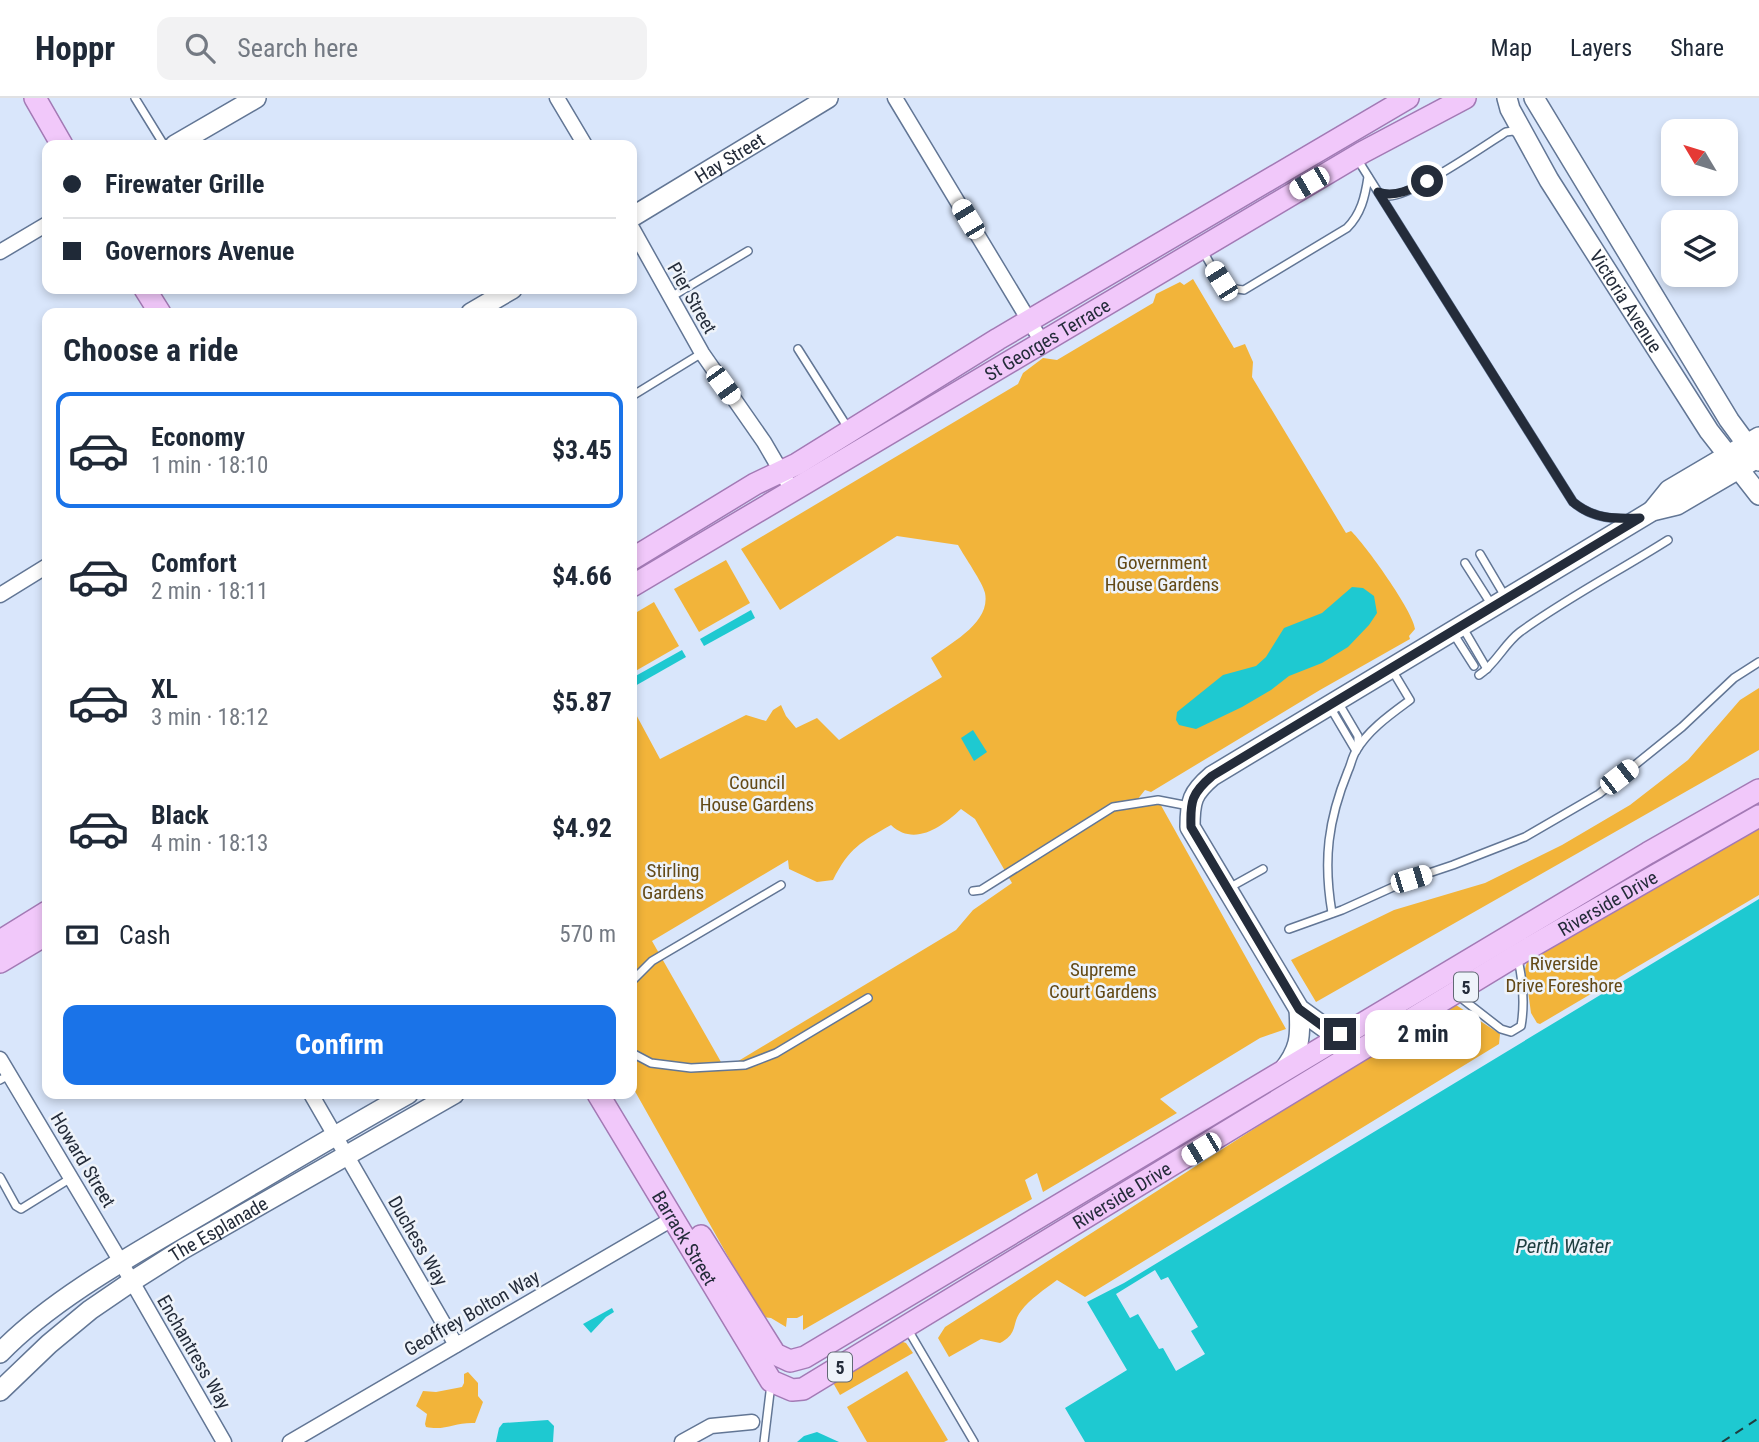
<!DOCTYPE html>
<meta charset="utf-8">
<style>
:root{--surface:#fff;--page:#f2f2f3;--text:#1f2937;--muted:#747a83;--line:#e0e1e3;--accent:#1a73e8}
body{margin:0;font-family:"Roboto Condensed",sans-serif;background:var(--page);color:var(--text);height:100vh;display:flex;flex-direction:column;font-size:26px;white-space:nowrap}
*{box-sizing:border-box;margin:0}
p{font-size:23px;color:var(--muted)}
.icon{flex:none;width:38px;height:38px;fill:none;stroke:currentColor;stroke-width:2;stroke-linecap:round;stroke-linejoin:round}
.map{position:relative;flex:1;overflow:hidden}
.sheet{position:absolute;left:42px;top:210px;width:595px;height:791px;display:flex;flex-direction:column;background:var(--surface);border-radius:14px;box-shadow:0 4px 10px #0003}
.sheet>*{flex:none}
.hud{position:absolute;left:42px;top:42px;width:595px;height:154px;border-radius:14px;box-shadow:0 4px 10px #0003;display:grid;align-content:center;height:154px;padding:0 21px;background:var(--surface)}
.needle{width:46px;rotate:308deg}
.fabs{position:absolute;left:1661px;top:21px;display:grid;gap:14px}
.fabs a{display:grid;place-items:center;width:77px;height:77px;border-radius:14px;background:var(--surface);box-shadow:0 4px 10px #0003;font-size:35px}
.end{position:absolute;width:32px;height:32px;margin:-16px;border:9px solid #242c3a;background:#fff;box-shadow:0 0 0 4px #fff}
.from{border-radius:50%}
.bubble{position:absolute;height:49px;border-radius:14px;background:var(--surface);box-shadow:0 4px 10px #0003;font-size:23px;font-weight:700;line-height:49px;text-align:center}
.car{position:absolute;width:21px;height:42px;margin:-21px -10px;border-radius:9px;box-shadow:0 0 5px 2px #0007;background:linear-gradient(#fff 24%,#345 0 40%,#fff 0 76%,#345 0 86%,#fff 0)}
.hud b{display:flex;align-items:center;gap:24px;height:66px;font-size:26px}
.hud b+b{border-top:2px solid var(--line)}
.hud i{width:18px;height:18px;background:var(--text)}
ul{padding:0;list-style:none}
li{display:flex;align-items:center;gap:21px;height:116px;margin:0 14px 10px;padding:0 7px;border:4px solid transparent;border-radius:14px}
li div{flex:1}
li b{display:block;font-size:26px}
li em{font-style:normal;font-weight:700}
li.selected{border-color:var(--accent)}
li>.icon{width:63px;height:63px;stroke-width:1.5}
h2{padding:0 21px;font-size:32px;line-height:84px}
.pay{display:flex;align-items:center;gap:18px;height:77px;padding:0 21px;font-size:26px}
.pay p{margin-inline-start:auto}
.primary-button{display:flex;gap:14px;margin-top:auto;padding:14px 21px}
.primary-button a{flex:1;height:80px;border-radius:14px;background:var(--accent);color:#fff;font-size:28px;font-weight:700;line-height:80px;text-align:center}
header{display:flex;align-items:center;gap:42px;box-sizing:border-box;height:98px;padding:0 35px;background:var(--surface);border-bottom:2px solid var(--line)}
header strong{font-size:33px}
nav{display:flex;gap:38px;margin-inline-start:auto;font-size:24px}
.search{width:490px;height:63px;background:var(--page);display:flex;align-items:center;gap:18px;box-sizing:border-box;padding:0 24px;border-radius:14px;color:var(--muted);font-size:26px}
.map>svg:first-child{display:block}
</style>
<header>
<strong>Hoppr</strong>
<div class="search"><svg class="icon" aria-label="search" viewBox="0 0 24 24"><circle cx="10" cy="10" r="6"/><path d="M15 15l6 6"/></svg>Search here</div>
<nav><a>Map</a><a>Layers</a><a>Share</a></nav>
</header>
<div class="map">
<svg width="1759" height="1344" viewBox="0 0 1759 1344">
<rect width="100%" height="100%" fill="#d9e6fb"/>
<g fill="#f2b43a" fill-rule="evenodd">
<path d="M1193,181L1234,250L1245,246L1253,264L1252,279L1346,435L1351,433C1364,445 1414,514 1415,531L1409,538L1410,541L1320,592L1151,694L1145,692L1137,702H1158L1286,931L1260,940L1160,1001L1177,1015L1043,1094L1037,1075L1025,1082L1032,1101L803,1232V1217L797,1220H787L786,1229L771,1220L762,1219L632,988V609L660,661L746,617L766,623L773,612L781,607L786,618L796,630L817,620L839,642L942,579L931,560C950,545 991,525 985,495C983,485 964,458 958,447L897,438L780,512L741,451L1018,286L1023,275L1043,260L1057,262L1153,205L1156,196L1180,184L1184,187ZM961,711L975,721L1012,785L973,812L956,832L725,971L652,843L788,762L789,771L817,784L833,782C849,750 861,744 891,727C914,749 942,729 961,711Z"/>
<path d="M726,462L750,505L699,534L674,491Z"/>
<path d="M654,504L679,548L632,575V517Z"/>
<path d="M1759,590V652L1316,904L1291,862L1394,812L1485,785L1562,747L1630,707L1688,662L1740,602Z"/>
<path d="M1759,727V797L1540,926L1537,925L1531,915L1525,871L1528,860Z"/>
<path d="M1447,907H1456L1500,936L1499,946L1085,1199L1057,1182C1045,1191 1030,1201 1021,1213C1011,1226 1019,1235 1000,1245L981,1241L949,1259L938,1240L945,1229Z"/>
<path d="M900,1243L906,1245L913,1255L840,1297L832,1283Z"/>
<path d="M907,1273L948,1342L944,1344H867L847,1309Z"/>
<path d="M468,1274L478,1285V1298L483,1304L475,1325C455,1324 446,1333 426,1329L425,1326L427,1316L416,1308L423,1293L436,1294L462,1289L464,1285V1276Z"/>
</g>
<g fill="#1ec9d1">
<path d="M1352,489L1363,490L1374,498L1377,515L1369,527L1348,549L1322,565L1289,578L1271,592L1242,609L1196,631L1179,627L1176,622L1177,614L1223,577L1256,568L1266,559L1284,530L1322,515Z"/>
<path d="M751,512L755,520L704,548L700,541Z"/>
<path d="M682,552L686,559L635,588L632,580Z"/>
<path d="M973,632L987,654L974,663L961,640Z"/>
<path d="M1759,801V1344H1085L1065,1310L1127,1272L1087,1204L1124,1185Z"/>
<path d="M612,1210L614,1214L606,1219L591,1235L583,1226Z"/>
<path d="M548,1322L554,1328L553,1344H496L499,1330L503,1325Z"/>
<path d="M817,1334L839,1344H797L804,1338Z"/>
</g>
<path fill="#d9e6fb" d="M1155,1172L1161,1182L1168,1179L1198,1229L1191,1233L1205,1256L1176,1273L1163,1250L1159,1251L1138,1216L1130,1220L1116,1196Z"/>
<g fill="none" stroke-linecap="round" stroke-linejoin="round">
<path stroke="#1e3e40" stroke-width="2" stroke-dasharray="9 7" stroke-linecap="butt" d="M1722,1344L1759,1320"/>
<defs>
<g id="lane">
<path d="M135,0L164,47"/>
<path d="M1356,59L1573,404C1590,418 1607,421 1629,421"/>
<path d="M1379,95C1382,96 1386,98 1389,98C1412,98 1484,48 1506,34L1513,33L1520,37"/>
<path d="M1203,153C1214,172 1220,191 1244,192L1347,130C1361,116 1365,99 1368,79"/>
<path d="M671,199L748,153"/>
<path d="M798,251L848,330"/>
<path d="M632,298L702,255"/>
<path d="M1480,456L1506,500"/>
<path d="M1465,465L1493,509"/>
<path d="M1463,530L1487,571"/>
<path d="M1453,535L1474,568"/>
<path d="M1479,577C1496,566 1504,546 1520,534C1567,500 1619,473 1668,442"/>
<path d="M1338,604L1358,638V649"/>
<path d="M1330,609L1356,653"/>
<path d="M1227,791L1263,771"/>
<path d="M973,793L981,792L1113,709L1158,702L1189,708"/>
<path d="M1332,815C1323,762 1328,722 1348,673C1351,667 1352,659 1356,653C1368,632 1391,616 1410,602L1392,572"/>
<path d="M1289,831L1342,812L1411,781L1453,767L1525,739L1599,696L1682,629L1734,580L1759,564"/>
<path d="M632,883L652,863L781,787"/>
<path d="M1456,896L1501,931L1511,934L1521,928C1525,906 1523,884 1518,861"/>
<path d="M632,955L651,965L691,970L745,967L776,955L868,900"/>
<path d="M0,982L9,977"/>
<path d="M0,1079L16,1108L21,1111L71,1080"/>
<path d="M907,1230L974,1344"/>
<path d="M764,1344L771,1286"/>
</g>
<g id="street">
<path d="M557,0L585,47"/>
<path d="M895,0L1042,244"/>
<path d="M632,130L702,255L764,344L792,392"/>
<path d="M0,154L47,126"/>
<path d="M0,497L47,468"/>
<path d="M0,961L115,1154L224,1344"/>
<path d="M311,996L456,1247"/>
<path d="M290,1344L674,1120"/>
<path d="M682,1344L711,1328L752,1324"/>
</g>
<g id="secondary">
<path id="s1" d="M1507,0L1510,11L1549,82L1709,333L1759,397"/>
<path d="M1534,0L1729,322L1759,363"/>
<path d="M175,47L256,0"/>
<path id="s2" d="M632,119L828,0"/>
<path d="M471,215L512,191"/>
<path d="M1652,413L1669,392L1759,339"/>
<path d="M1349,934L1334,935L1328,932L1299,911L1190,729C1190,703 1192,695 1212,678L1652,413L1677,407L1759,359"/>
<path d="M1282,974C1300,952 1301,939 1299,911"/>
<path d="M0,1255C50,1203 129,1159 192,1122C264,1080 335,1037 408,996"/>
<path id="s3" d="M0,1293L49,1246L90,1212L131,1184L183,1151L454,996"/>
</g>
<g id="primary">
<path d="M35,0L62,47"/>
<path d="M145,191L160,215"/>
<path d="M632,461L755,386L797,366L998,241L1408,0"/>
<path id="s4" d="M632,488L1363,54L1465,0"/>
<path d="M0,843L47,814"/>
<path d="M0,864L47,836"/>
<path id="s5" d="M598,996L771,1283L792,1292L803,1291L1517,857L1759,718"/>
<path d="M701,1138L775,1256L790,1263L805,1259L1648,755L1759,692"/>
</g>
</defs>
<use href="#lane" stroke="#627695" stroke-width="10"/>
<use href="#street" stroke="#627695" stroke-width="17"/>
<use href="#secondary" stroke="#627695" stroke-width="22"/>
<use href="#primary" stroke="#a37ab5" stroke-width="24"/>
<use href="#lane" stroke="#fff" stroke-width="7"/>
<use href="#street" stroke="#fff" stroke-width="14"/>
<use href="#secondary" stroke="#fff" stroke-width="19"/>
<use href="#primary" stroke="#f1c8fa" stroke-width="21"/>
</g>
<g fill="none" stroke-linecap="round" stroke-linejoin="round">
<path stroke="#242c3a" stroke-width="9" d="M1340,936L1328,932L1299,911L1191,729C1190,703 1192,695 1212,678L1640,420C1614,421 1593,421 1573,404L1378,94C1395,100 1412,91 1427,83"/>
</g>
<g text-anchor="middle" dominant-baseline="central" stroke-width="5" stroke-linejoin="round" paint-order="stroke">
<g fill="#eef3fa" stroke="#616874" stroke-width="2">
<rect x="1454" y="874.5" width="24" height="29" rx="5"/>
<rect x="828" y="1254.5" width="24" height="29" rx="5"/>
</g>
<g font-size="18" font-weight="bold" fill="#242c3a">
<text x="1466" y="889">5</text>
<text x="840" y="1269">5</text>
</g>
<g font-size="19" fill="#242c3a" stroke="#eef3fa">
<text stroke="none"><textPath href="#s2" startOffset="114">Hay Street</textPath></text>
<text transform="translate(692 200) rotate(60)">Pier Street</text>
<text stroke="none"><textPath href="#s1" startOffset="236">Victoria Avenue</textPath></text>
<text stroke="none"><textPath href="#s4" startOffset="483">St Georges Terrace</textPath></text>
<text stroke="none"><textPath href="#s5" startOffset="1309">Riverside Drive</textPath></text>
<text transform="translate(83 1062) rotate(59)">Howard Street</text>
<text stroke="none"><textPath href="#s5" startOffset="742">Riverside Drive</textPath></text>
<text stroke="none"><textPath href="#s3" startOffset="273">The Esplanade</textPath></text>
<text stroke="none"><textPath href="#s5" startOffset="168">Barrack Street</textPath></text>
<text transform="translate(418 1143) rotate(60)">Duchess Way</text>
<text transform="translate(472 1215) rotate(-30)">Geoffrey Bolton Way</text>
<text transform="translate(194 1254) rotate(60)">Enchantress Way</text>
</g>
<g font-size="19" fill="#634916" stroke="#eef3fa">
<text x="1162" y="464">Government<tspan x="1162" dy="22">House Gardens</tspan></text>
<text x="757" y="684">Council<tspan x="757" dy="22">House Gardens</tspan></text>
<text x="673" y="772">Stirling<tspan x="673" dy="22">Gardens</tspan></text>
<text x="1564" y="865">Riverside<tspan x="1564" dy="22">Drive Foreshore</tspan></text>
<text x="1103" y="871">Supreme<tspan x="1103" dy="22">Court Gardens</tspan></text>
</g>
<g font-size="21" font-style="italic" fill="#1e3e40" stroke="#eef3fa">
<text x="1563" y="1148">Perth Water</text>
</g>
</g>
</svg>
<div class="fabs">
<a><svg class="needle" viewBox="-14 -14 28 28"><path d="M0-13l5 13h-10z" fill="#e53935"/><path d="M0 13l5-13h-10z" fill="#747a83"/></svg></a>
<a><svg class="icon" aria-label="layers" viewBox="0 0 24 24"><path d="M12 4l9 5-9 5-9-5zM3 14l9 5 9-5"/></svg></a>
</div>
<i class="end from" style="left:1427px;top:83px"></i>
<i class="end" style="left:1340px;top:936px"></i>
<div class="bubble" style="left:1365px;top:912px;width:116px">2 min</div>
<i class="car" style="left:1309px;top:85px;rotate:240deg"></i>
<i class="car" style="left:968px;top:121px;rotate:329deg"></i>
<i class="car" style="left:1221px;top:183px;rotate:328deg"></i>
<i class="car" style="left:723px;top:287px;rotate:144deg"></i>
<i class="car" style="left:1619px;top:679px;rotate:52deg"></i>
<i class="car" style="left:1411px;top:781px;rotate:73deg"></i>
<i class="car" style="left:1201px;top:1051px;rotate:239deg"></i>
<div class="hud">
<b><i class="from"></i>Firewater Grille</b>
<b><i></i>Governors Avenue</b>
</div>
<section class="sheet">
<h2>Choose a ride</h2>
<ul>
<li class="selected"><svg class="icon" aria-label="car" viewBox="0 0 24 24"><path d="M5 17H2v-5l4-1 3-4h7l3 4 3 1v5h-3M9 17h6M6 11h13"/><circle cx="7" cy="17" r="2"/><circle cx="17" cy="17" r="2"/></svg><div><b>Economy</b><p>1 min · 18:10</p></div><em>$3.45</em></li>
<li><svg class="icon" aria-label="car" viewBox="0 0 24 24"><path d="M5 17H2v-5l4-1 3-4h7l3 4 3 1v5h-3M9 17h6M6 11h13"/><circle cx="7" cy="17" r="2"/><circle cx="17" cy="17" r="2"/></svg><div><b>Comfort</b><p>2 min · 18:11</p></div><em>$4.66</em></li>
<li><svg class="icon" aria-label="car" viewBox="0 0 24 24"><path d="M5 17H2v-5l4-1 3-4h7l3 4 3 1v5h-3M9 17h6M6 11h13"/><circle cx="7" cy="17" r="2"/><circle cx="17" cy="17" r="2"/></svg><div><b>XL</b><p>3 min · 18:12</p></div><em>$5.87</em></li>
<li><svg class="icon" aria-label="car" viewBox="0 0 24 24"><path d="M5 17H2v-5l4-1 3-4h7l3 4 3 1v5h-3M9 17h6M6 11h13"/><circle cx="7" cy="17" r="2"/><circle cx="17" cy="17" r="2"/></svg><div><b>Black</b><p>4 min · 18:13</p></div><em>$4.92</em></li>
</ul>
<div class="pay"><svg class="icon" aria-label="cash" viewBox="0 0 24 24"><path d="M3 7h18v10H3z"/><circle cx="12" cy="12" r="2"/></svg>Cash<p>570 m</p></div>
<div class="primary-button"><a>Confirm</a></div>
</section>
</div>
